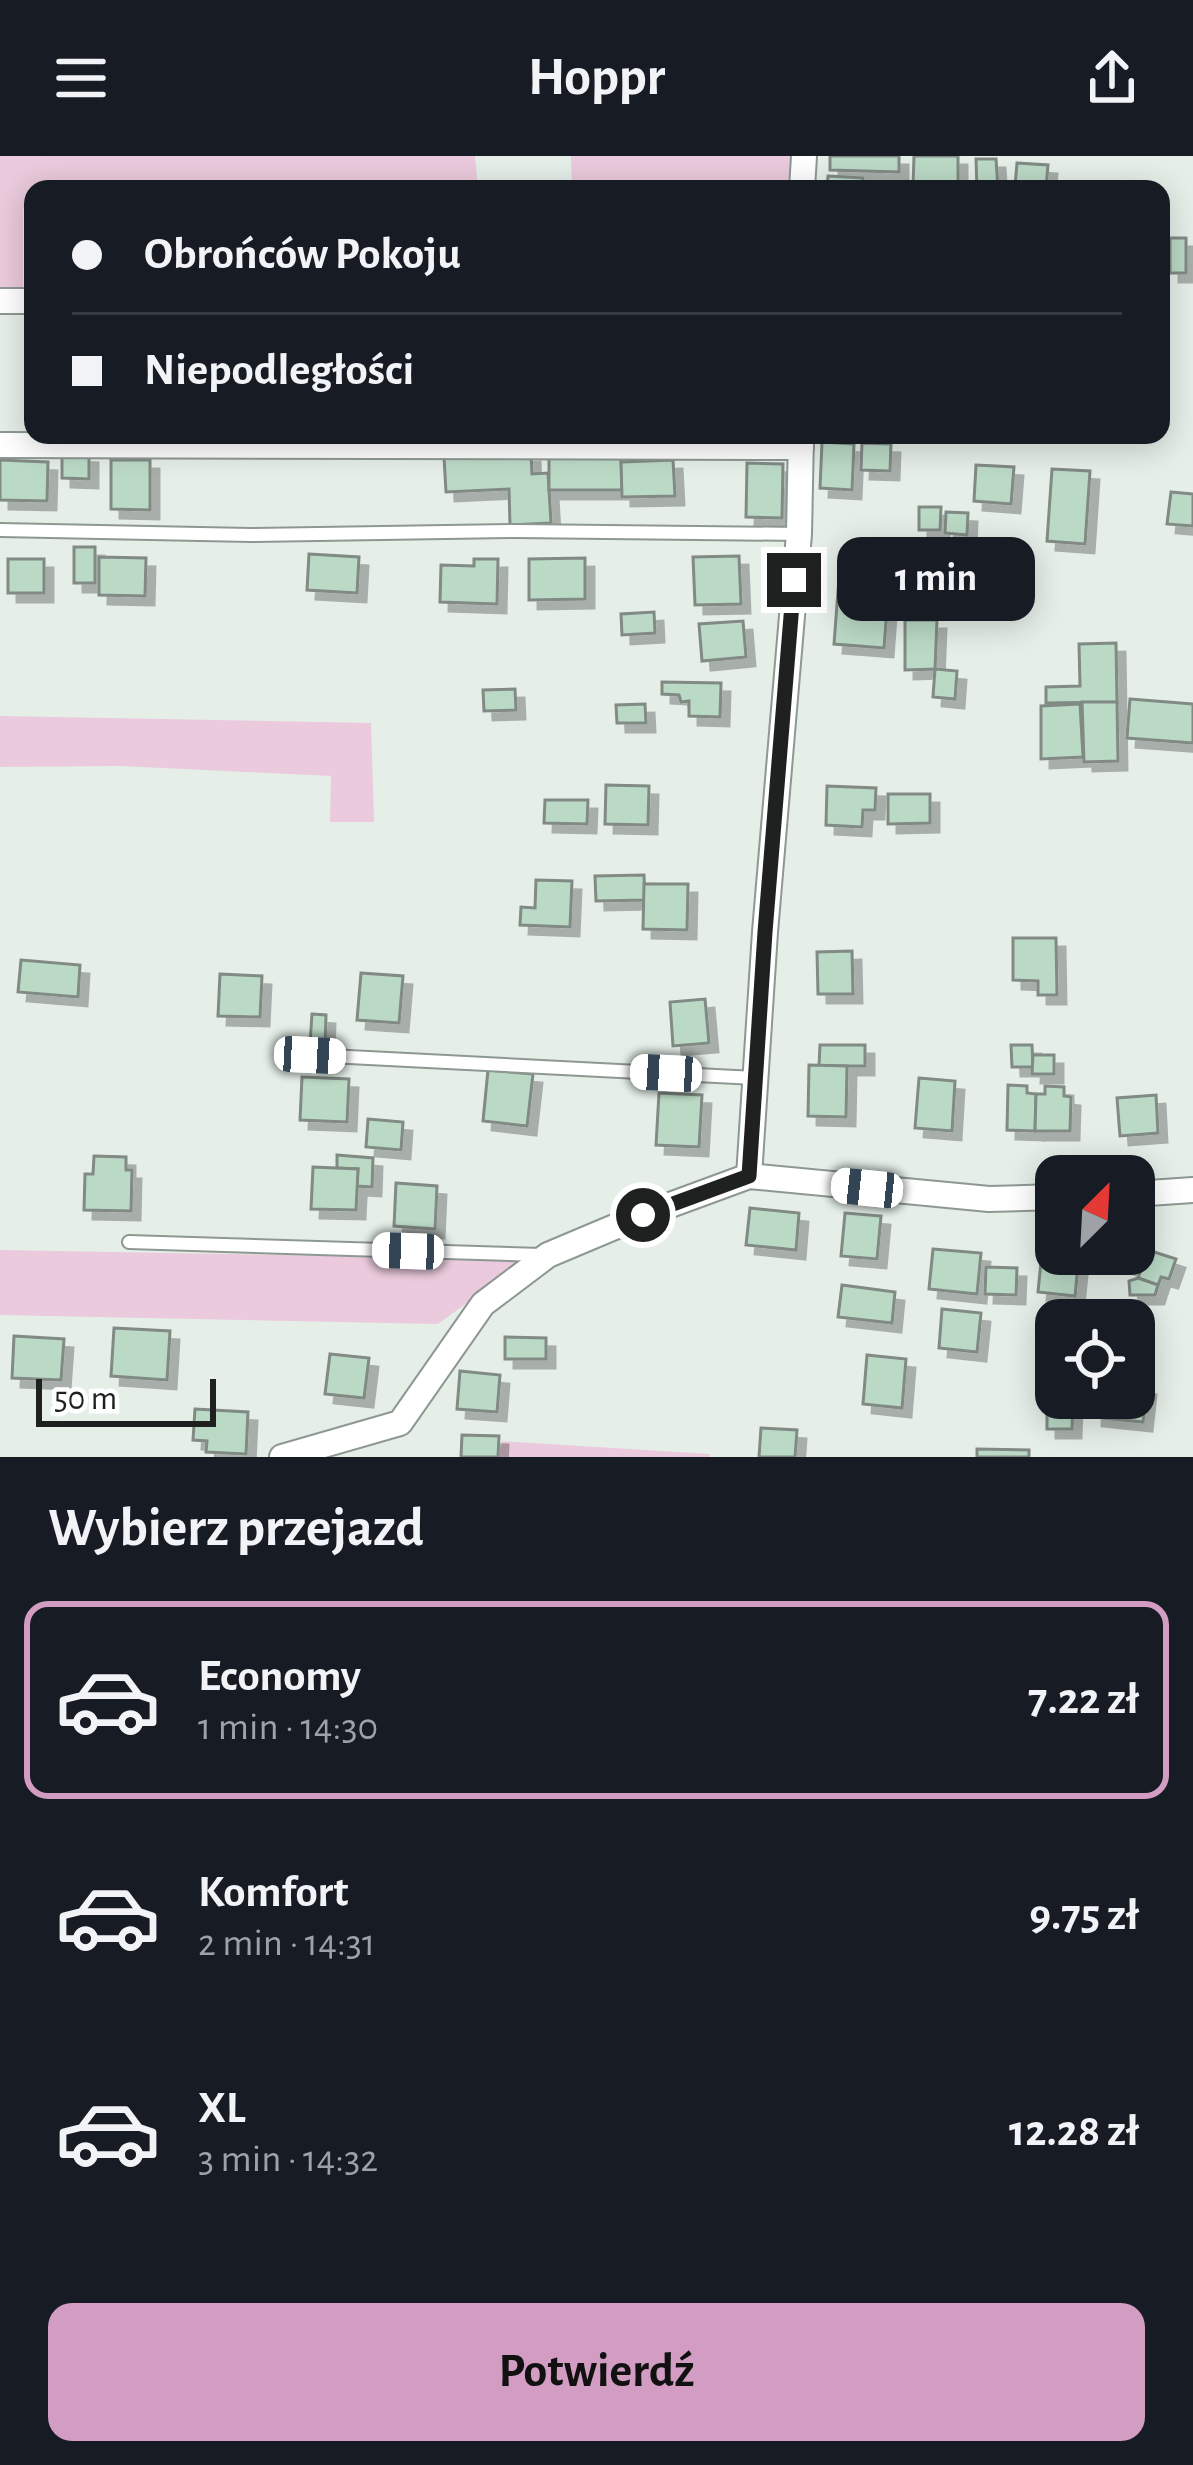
<!DOCTYPE html>
<html lang="pl">
<meta charset="utf-8">
<style>
:root{--surface:#171b24;--page:#20242c;--text:#f1f3f6;--muted:#9ea1a6;--line:#363941;--accent:#d29cc3}
body{margin:0;font-family:"Alegreya Sans",sans-serif;background:var(--page);color:var(--text);height:100vh;display:flex;flex-direction:column;font-size:45px;white-space:nowrap}
*{box-sizing:border-box;margin:0}
p{font-size:39px;color:var(--muted)}
.icon{flex:none;width:66px;height:66px;fill:none;stroke:currentColor;stroke-width:2;stroke-linecap:round;stroke-linejoin:round}
.map{position:relative;height:1301px;overflow:hidden}
.drawer{display:flex;flex-direction:column;background:var(--surface);flex:1}
.drawer>*{flex:none}
.guide{position:absolute;left:24px;top:24px;width:1146px;height:264px;border-radius:24px;box-shadow:0 6px 30px #0003;display:grid;align-content:center;height:264px;padding:0 48px;background:var(--surface)}
.needle{width:78px;rotate:24deg}
.buttons{position:absolute;left:1035px;top:999px;display:grid;gap:24px}
.buttons a{display:grid;place-items:center;width:120px;height:120px;border-radius:24px;background:var(--surface);box-shadow:0 6px 30px #0003;font-size:60px}
.scale{position:absolute;left:36px;bottom:30px;width:180px;box-sizing:border-box;padding-left:12px;border:6px solid #1e211f;border-top:0;font-size:33px;line-height:42px;white-space:nowrap;color:#1e211f;-webkit-text-stroke:9px #fff;paint-order:stroke}
.end{position:absolute;width:54px;height:54px;margin:-27px;border:15px solid #1e211f;background:#fff;box-shadow:0 0 0 6px #fff}
.from{border-radius:50%}
.bubble{position:absolute;height:84px;border-radius:24px;background:var(--surface);box-shadow:0 6px 30px #0003;font-size:39px;font-weight:700;line-height:84px;text-align:center}
.car{position:absolute;width:36px;height:72px;margin:-36px -18px;border-radius:15px;box-shadow:0 0 9px 3px #0007;background:linear-gradient(#fff 24%,#345 0 40%,#fff 0 76%,#345 0 86%,#fff 0)}
.guide b{display:flex;align-items:center;gap:42px;height:114px;font-size:45px}
.guide b+b{border-top:3px solid var(--line)}
.guide i{width:30px;height:30px;background:var(--text)}
ul{padding:0;list-style:none}
li{display:flex;align-items:center;gap:36px;height:198px;margin:0 24px 18px;padding:0 24px;border:6px solid transparent;border-radius:24px}
li div{flex:1}
li b{display:block;font-size:45px}
li em{font-style:normal;font-weight:700}
li.selected{border-color:var(--accent)}
li>.icon{width:108px;height:108px;stroke-width:1.5}
h2{padding:0 48px;font-size:54px;line-height:144px}
.action{display:flex;gap:24px;margin-top:auto;padding:24px 48px}
.action a{flex:1;height:138px;border-radius:24px;background:var(--accent);color:#111;font-size:48px;font-weight:700;line-height:138px;text-align:center}
header{display:flex;justify-content:space-between;align-items:center;height:156px;padding:0 48px;background:var(--surface);font-size:54px;font-weight:700}
.map>svg:first-child{display:block}
</style>
<header><svg class="icon" aria-label="menu" viewBox="0 0 24 24"><path d="M4 6h16M4 12h16M4 18h16"/></svg>Hoppr<svg class="icon" aria-label="share" viewBox="0 0 24 24"><path d="M12 15V3M7 8l5-5 5 5M5 13v7h14v-7"/></svg></header>
<div class="map">
<svg width="1193" height="1301" viewBox="0 0 1193 1301">
<defs>
<filter id="shadow"><feDropShadow dx="9" dy="9" stdDeviation="0" flood-color="#0004"/></filter>
</defs>
<rect width="100%" height="100%" fill="#e5efe8"/>
<g fill="#eacadc">
<path d="M0,0H475L478,33H33V52L23,53V133H0Z"/>
<path d="M571,0H790L789,33H572Z"/>
<path d="M0,560L371,567L374,666H330L331,620L120,610L0,611Z"/>
<path d="M0,1094L392,1101L531,1100L438,1168L0,1159Z"/>
<path d="M502,1285L710,1298L709,1301H499Z"/>
</g>
<g fill="#bbdac6" stroke="#818a84" stroke-width="3" filter="url(#shadow)">
<path d="M830,0H899V16L830,14Z"/>
<path d="M914,0H958V32L913,30Z"/>
<path d="M976,3H996L998,33H977Z"/>
<path d="M1017,7L1048,9L1046,32L1015,30Z"/>
<path d="M828,20L863,22L862,33H827Z"/>
<rect x="1170" y="82" width="16" height="35"/>
<path d="M822,286L854,288L852,334L820,332Z"/>
<path d="M862,287L891,288L890,315L861,314Z"/>
<path d="M62,297L89,298V323L62,322Z"/>
<path d="M531,297L532,318L548,317L551,367L510,369L509,333L446,336L444,301Z"/>
<path d="M549,299H621L622,334H549Z"/>
<path d="M0,304L48,306L47,345L0,344Z"/>
<path d="M111,304H150V354L111,353Z"/>
<path d="M673,304L675,340L622,341L621,306Z"/>
<path d="M747,307L783,308L782,362L746,361Z"/>
<path d="M976,309L1014,311L1011,348L974,345Z"/>
<path d="M1052,313L1090,315L1085,388L1047,385Z"/>
<path d="M1171,336L1193,338V370L1167,368Z"/>
<path d="M919,351H941L940,374H919Z"/>
<path d="M946,356L968,357L967,379L945,377Z"/>
<rect x="74" y="391" width="21" height="36"/>
<path d="M309,398L359,401L357,437L307,434Z"/>
<path d="M739,400L741,448L695,449L693,401Z"/>
<path d="M99,401L146,402L145,440L99,439Z"/>
<path d="M585,402V443L529,444V403Z"/>
<rect x="8" y="403" width="36" height="34"/>
<path d="M474,403H498L497,448L440,446L441,409L474,410Z"/>
<path d="M839,422L889,426L884,492L834,488Z"/>
<path d="M654,456L655,477L622,479L621,458Z"/>
<path d="M905,464H937L935,513L905,514Z"/>
<path d="M743,465L746,501L702,505L699,468Z"/>
<path d="M1116,487L1117,546L1046,547V531L1080,530L1079,488Z"/>
<path d="M935,513L957,515L955,543L933,541Z"/>
<path d="M662,526L721,527L720,561L689,560V545L681,546L679,539L662,538Z"/>
<path d="M515,533L516,554L484,555L483,534Z"/>
<path d="M1130,543L1193,548V587L1127,582Z"/>
<path d="M1082,546H1117L1118,605L1084,606Z"/>
<path d="M645,548L646,567H617L616,549Z"/>
<path d="M1080,548L1083,601L1041,603V550Z"/>
<path d="M606,629L649,630L648,669L605,668Z"/>
<path d="M827,630L876,632L875,654H863L862,671L826,669Z"/>
<path d="M888,638H930V667L888,668Z"/>
<path d="M545,644H588L587,668L544,667Z"/>
<path d="M644,719L645,744L596,745L595,720Z"/>
<path d="M536,724L572,725L570,771L520,769L521,751L535,752Z"/>
<path d="M644,728H688L687,774L643,773Z"/>
<path d="M1013,782H1056L1057,839H1038V825L1013,824Z"/>
<path d="M852,795L853,838H818L817,796Z"/>
<path d="M21,804L80,809L78,841L18,836Z"/>
<path d="M361,817L403,820L399,867L357,864Z"/>
<path d="M220,818L262,820L260,861L218,860Z"/>
<path d="M705,843L709,887L673,890L670,846Z"/>
<path d="M312,858L326,859L325,889L310,888Z"/>
<path d="M820,889H865V910H819Z"/>
<path d="M1011,889H1032L1033,911H1012Z"/>
<path d="M1033,899H1054V918H1032Z"/>
<path d="M809,909L847,910L846,961L808,960Z"/>
<path d="M488,914L533,918L527,970L483,965Z"/>
<path d="M302,921L349,923L347,966L300,964Z"/>
<path d="M919,922L955,925L952,975L915,972Z"/>
<path d="M1008,929L1027,930V937L1036,938L1035,975L1007,974Z"/>
<path d="M1045,930L1064,931V940L1071,941L1070,975H1035L1036,938H1045Z"/>
<path d="M659,937L702,939L699,991L656,989Z"/>
<path d="M1156,939L1158,977L1120,980L1117,942Z"/>
<path d="M368,963L403,966L401,994L366,991Z"/>
<path d="M337,999L373,1002L372,1031L357,1030L358,1013L337,1012Z"/>
<path d="M94,1000L126,1001V1014H132L131,1055L84,1054L85,1018H93Z"/>
<path d="M313,1011L358,1013L356,1054L311,1053Z"/>
<path d="M396,1027L437,1030L435,1073L394,1070Z"/>
<path d="M750,1052L799,1057L796,1094L746,1089Z"/>
<path d="M845,1057L881,1060L877,1103L841,1100Z"/>
<path d="M1134,1089L1148,1094L1140,1114L1105,1103L1106,1098H1134Z"/>
<path d="M933,1093L981,1097L977,1138L929,1133Z"/>
<path d="M1148,1094L1176,1103L1169,1123L1161,1121L1158,1129L1138,1122Z"/>
<path d="M1041,1106L1078,1110L1075,1140L1038,1136Z"/>
<path d="M986,1111L1017,1112L1016,1139L985,1138Z"/>
<path d="M1138,1122L1158,1129L1155,1139H1130L1129,1125Z"/>
<path d="M842,1129L895,1136L892,1167L838,1161Z"/>
<path d="M942,1153L981,1157L977,1196L939,1192Z"/>
<path d="M114,1172L170,1175L167,1224L111,1220Z"/>
<path d="M14,1180L64,1183L61,1224L12,1222Z"/>
<path d="M505,1181L546,1182V1203H505Z"/>
<path d="M330,1198L369,1202L364,1242L325,1238Z"/>
<path d="M867,1199L906,1203L902,1252L863,1248Z"/>
<path d="M460,1215L500,1219L497,1256L457,1253Z"/>
<path d="M1047,1226H1056V1242H1073L1072,1273H1047Z"/>
<path d="M1134,1229L1147,1230L1143,1266L1093,1261L1094,1242H1134Z"/>
<path d="M195,1253L248,1256L246,1298L206,1296L207,1285L193,1284Z"/>
<path d="M761,1272L797,1274L795,1301H759Z"/>
<path d="M462,1279L499,1280L498,1301H461Z"/>
<path d="M977,1293L1029,1294V1301H977Z"/>
</g>
<g fill="none" stroke-linecap="round" stroke-linejoin="round">
<defs>
<g id="lane">
<path d="M0,374L250,379L516,375L798,378"/>
<path d="M310,899L755,922"/>
<path d="M129,1086L541,1099"/>
</g>
<g id="street">
<path d="M802,33L804,0"/>
<path d="M0,145H33"/>
<path d="M0,289L801,291"/>
<path d="M749,1020L765,776L799,378L801,279"/>
<path d="M1134,1038L1193,1034"/>
<path d="M282,1301L400,1267L483,1148L548,1099L643,1059L749,1020L989,1043L1056,1041"/>
</g>
</defs>
<use href="#lane" stroke="#8e9892" stroke-width="16"/>
<use href="#street" stroke="#8e9892" stroke-width="28"/>
<use href="#lane" stroke="#fff" stroke-width="12"/>
<use href="#street" stroke="#fff" stroke-width="24"/>
</g>
<g fill="none" stroke-linecap="round" stroke-linejoin="round">
<path stroke="#1e211f" stroke-width="15" d="M643,1059L749,1020L765,776L794,424"/>
</g>
</svg>
<div class="buttons">
<a><svg class="needle" viewBox="-14 -14 28 28"><path d="M0-13l5 13h-10z" fill="#e53935"/><path d="M0 13l5-13h-10z" fill="#9ea1a6"/></svg></a>
<a><svg class="icon" aria-label="locate" viewBox="0 0 24 24"><circle cx="12" cy="12" r="6"/><path d="M12 2v4M12 18v4M2 12h4M18 12h4"/></svg></a>
</div>
<div class="scale">50 m</div>
<i class="end from" style="left:643px;top:1059px"></i>
<i class="end" style="left:794px;top:424px"></i>
<div class="bubble" style="left:837px;top:381px;width:198px">1 min</div>
<i class="car" style="left:310px;top:899px;rotate:93deg"></i>
<i class="car" style="left:666px;top:917px;rotate:273deg"></i>
<i class="car" style="left:867px;top:1032px;rotate:276deg"></i>
<i class="car" style="left:408px;top:1095px;rotate:272deg"></i>
<div class="guide">
<b><i class="from"></i>Obrońców Pokoju</b>
<b><i></i>Niepodległości</b>
</div>
</div>
<section class="drawer">
<h2>Wybierz przejazd</h2>
<ul>
<li class="selected"><svg class="icon" aria-label="car" viewBox="0 0 24 24"><path d="M5 17H2v-5l4-1 3-4h7l3 4 3 1v5h-3M9 17h6M6 11h13"/><circle cx="7" cy="17" r="2"/><circle cx="17" cy="17" r="2"/></svg><div><b>Economy</b><p>1 min · 14:30</p></div><em>7.22 zł</em></li>
<li><svg class="icon" aria-label="car" viewBox="0 0 24 24"><path d="M5 17H2v-5l4-1 3-4h7l3 4 3 1v5h-3M9 17h6M6 11h13"/><circle cx="7" cy="17" r="2"/><circle cx="17" cy="17" r="2"/></svg><div><b>Komfort</b><p>2 min · 14:31</p></div><em>9.75 zł</em></li>
<li><svg class="icon" aria-label="car" viewBox="0 0 24 24"><path d="M5 17H2v-5l4-1 3-4h7l3 4 3 1v5h-3M9 17h6M6 11h13"/><circle cx="7" cy="17" r="2"/><circle cx="17" cy="17" r="2"/></svg><div><b>XL</b><p>3 min · 14:32</p></div><em>12.28 zł</em></li>
</ul>
<div class="action"><a>Potwierdź</a></div>
</section>
